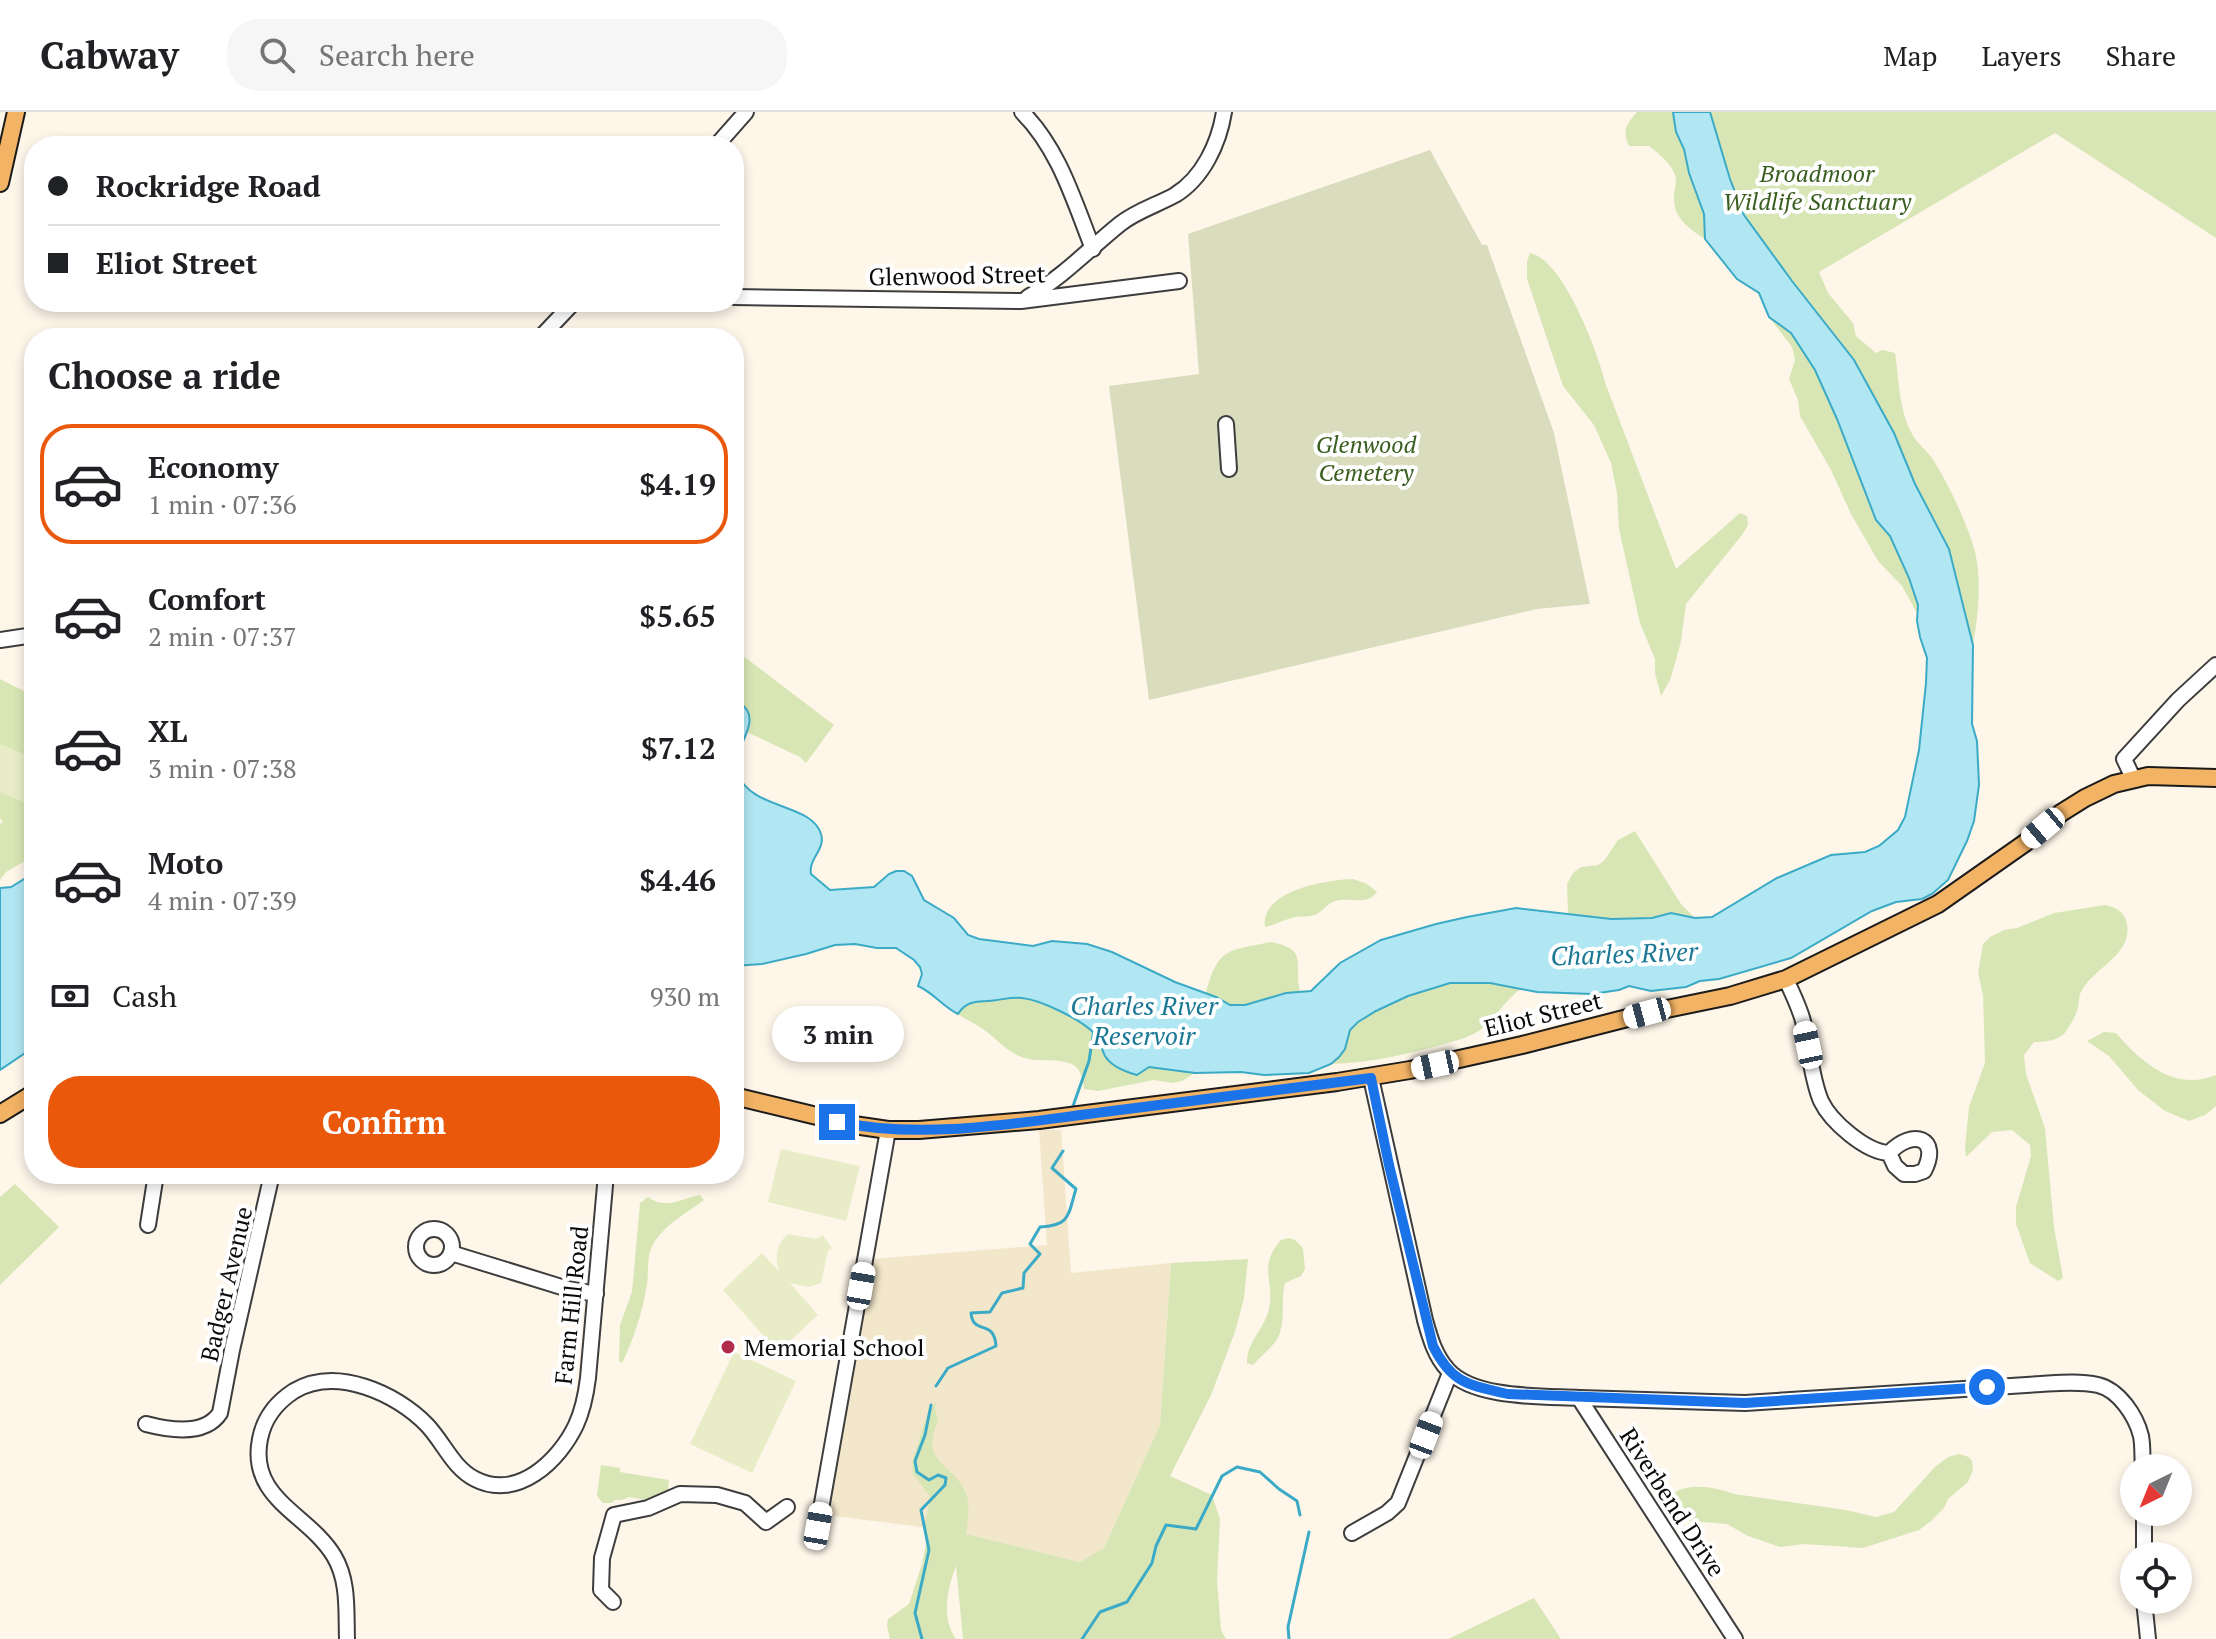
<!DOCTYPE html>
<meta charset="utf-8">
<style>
:root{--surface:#fff;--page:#f6f6f6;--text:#202124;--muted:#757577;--line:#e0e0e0;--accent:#ea580c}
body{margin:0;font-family:"PT Serif",serif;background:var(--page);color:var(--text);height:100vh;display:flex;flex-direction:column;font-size:30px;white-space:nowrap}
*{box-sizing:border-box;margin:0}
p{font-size:26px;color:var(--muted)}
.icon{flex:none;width:44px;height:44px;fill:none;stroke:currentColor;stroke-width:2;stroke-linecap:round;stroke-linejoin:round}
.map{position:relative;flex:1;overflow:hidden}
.panel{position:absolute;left:24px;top:216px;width:720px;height:856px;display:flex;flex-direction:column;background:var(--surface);border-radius:32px;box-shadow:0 4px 12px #0003}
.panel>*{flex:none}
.banner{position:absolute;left:24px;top:24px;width:720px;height:176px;border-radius:32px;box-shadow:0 4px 12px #0003;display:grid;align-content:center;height:176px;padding:0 24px;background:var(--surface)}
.needle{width:52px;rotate:223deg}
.controls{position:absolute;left:2120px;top:1342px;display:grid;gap:16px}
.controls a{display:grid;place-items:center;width:72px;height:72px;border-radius:50%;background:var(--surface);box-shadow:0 4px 12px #0003;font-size:40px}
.end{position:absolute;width:36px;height:36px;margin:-18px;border:10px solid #1a73e8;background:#fff;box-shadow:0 0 0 4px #fff}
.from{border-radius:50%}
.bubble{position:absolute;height:56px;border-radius:28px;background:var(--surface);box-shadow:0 4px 12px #0003;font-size:26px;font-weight:800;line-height:56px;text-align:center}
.car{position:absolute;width:24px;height:48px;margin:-24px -12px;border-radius:10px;box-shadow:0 0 6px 2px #0007;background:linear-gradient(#fff 24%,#345 0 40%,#fff 0 76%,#345 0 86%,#fff 0)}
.banner b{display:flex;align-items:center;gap:28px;height:76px;font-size:30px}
.banner b+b{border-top:2px solid var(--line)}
.banner i{width:20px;height:20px;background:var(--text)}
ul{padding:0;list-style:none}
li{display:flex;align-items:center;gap:24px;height:120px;margin:0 16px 12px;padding:0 8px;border:4px solid transparent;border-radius:32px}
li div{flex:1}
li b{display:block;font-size:30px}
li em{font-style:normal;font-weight:800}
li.on{border-color:var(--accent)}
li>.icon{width:72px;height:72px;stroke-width:1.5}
h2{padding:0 24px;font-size:36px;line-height:96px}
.pay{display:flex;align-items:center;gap:20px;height:88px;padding:0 24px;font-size:30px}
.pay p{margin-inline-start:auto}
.action{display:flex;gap:16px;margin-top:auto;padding:16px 24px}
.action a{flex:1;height:92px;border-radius:32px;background:var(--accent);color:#fff;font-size:32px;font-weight:800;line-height:92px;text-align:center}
header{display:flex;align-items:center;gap:48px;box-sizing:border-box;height:112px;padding:0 40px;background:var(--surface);border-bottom:2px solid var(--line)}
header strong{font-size:38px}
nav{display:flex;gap:44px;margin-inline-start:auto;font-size:28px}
.search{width:560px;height:72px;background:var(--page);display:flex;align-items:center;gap:20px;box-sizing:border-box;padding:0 28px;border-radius:32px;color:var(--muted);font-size:30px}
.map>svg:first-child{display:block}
</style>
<header>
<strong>Cabway</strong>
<div class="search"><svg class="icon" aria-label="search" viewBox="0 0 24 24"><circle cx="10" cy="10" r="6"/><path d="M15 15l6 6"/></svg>Search here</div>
<nav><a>Map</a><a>Layers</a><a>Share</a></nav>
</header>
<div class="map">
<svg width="2216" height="1527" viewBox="0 0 2216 1527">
<rect width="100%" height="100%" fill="#fef6e9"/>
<path fill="#f2e7cb" d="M1039,1018H1061L1071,1161L1171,1151L1160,1313L1104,1436L1080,1450L953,1419L826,1403L872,1147L1047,1133Z"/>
<g fill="#d8e6b5">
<path d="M1637,0H1673L1676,20L1684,37L1689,61L1704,102L1705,127C1688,116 1672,105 1674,82C1675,75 1677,69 1675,63C1670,50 1659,42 1649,34H1629C1622,18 1626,13 1637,0Z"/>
<path d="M1710,0H2216V126L2055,21L1819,160L1828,181L1853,211L1856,224L1876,241L1882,238L1895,241C1899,267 1899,297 1911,320C1916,331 1928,339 1934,349C1949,373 1968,413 1975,440C1982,469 1978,504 1973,533L1949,437L1915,372L1894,321L1854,248L1792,169L1744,103L1730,67Z"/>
<path d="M1530,141C1564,148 1598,241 1606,273L1676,457L1740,401L1747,404L1748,413L1742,423L1686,492L1681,529L1676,548L1670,568L1661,584L1655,561V547L1640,511L1619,417L1617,381L1611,351L1594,313L1563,274L1527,167V149Z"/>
<path d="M1769,205L1791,221L1815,258L1837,307L1876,408L1890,424L1909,466L1918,493L1917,501L1902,474L1878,449L1851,402L1831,358L1800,304L1798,288L1789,267L1795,248L1792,235Z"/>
<path d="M734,537L834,613L806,651L800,645L734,614Z"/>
<path d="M0,567L34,584V744L6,760L0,768V712L3,709L0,707Z"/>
<path d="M1635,719L1681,792L1695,806L1671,801L1652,806L1611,807L1581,805L1568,801L1567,772L1573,761L1581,755L1598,753L1604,749L1618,728Z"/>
<path d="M1353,767L1367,772L1377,780C1367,794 1351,785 1336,789C1327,791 1323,800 1315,803C1309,805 1302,804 1296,805C1285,807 1276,813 1265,815C1260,778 1327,768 1353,767Z"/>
<path d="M2105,793C2116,795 2125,800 2127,812C2133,844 2090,857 2080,882C2079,886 2079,891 2078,895C2077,902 2069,916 2064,922C2056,929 2044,930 2034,930L2024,943L2026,962L2045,1016L2054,1115L2063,1166L2058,1169L2030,1151L2016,1112V1095L2031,1044L2030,1033L2012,1018L1992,1020L1966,1045L1965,1035L1969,995L1985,951L1983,883L1978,861L1983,832L1990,825L2004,818L2017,816L2054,801Z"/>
<path d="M1271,830C1310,837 1293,853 1300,879L1245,893H1230L1206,881C1218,835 1228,839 1271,830Z"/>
<path d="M1450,871H1490L1521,877C1503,889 1495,909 1477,920C1467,926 1458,928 1448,931C1409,942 1371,951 1331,952C1348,937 1343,929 1353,915C1368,896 1426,877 1450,871Z"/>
<path d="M1009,885C1035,887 1069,900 1089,917C1096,923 1099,931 1106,935C1133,952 1163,958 1195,961L1182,969L1172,971L1154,968L1098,979L1084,977C1083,968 1081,959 1075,954C1062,945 1040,951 1025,946C1006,941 996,925 980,915C972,910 965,907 958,902C969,884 991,890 1009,885Z"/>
<path d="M2104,920L2116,921C2142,951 2175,980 2216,963V994L2205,1003L2189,1009L2165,999L2138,978L2109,944L2087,929Z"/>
<path d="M15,1072L59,1115L0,1173V1085Z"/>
<path d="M700,1083L704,1088C687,1101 668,1110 655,1129C646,1142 649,1157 647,1172C643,1198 634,1227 622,1251L619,1249L620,1213L632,1180L640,1091L648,1085C666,1098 680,1087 700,1083Z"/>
<path d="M1289,1126L1295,1128L1303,1136L1305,1157L1301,1164L1285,1171C1280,1189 1287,1213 1276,1229C1269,1238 1260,1245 1253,1253L1247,1251C1246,1231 1265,1216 1269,1197C1275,1168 1257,1156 1281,1128Z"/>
<path d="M1248,1147L1244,1186L1235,1220L1211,1283L1170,1364L1212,1383L1220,1407L1217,1468L1221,1518L1226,1527H963L956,1454C947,1477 941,1506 956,1527H890L887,1513L888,1507L909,1492L922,1452L926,1432L924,1414L930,1389L929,1383L913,1362L912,1351L927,1303L936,1289L935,1296L938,1309C918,1353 957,1352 967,1384C970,1397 968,1410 966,1422L1080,1450L1104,1436L1160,1313L1171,1151Z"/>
<path d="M1959,1342L1969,1345L1972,1349L1973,1358L1968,1370L1948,1387L1944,1396L1931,1409L1919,1418L1863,1436L1804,1432L1780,1435L1748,1424L1727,1412L1690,1409L1667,1400L1665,1390C1679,1368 1712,1374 1734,1382L1846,1398L1876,1405L1894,1400L1935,1355L1948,1345Z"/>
<path d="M601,1353L620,1356V1360L669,1368L668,1377L658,1390L629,1385L622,1388H615L611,1391H603L597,1384Z"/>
<path d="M1534,1486L1561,1527H1448Z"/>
</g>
<path fill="#d9ddbd" d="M1430,38L1482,133H1487L1554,321L1590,492L1537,497L1149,588L1109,274L1199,262L1188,122Z"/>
<g fill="#e8edc7">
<path d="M0,632L34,646V684L31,693L0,680Z"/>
<path d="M781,1037L860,1054L846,1109L768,1090Z"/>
<path d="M788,1122L816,1127L823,1123L832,1136L828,1139L821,1171L808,1175L790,1171L818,1203L778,1240L723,1178L762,1141L780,1160C774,1147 776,1132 788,1122Z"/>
<path d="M734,1240L796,1269L752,1361L690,1332Z"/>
</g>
<g fill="#b0e7f2" stroke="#3baac6" stroke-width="2">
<path d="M1673,0H1710L1730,67L1744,103L1792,169L1854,248L1894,321L1915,372L1949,437L1973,533L1972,612L1977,629L1979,673L1974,709L1967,729L1948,768L1932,782L1922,787L1896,790L1872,799L1791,846L1719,867L1700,869L1686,875L1651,879L1629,874L1619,878L1592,882L1537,880L1490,871H1450L1408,884L1376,899L1358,910L1350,918L1345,937L1339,945L1331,952L1309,961L1264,963L1241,960L1195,961L1149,955L1137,963C1126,960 1111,954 1105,944C1101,936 1100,928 1094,921C1080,907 1041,888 1022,886C1012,885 1005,887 997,888C980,891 968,886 958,902C943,895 934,881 918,874L922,862L920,855L914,848L896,836H877L855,832L835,833L806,842L762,852L734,854V584C738,588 743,593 747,598C758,616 730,639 738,662C751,698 812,691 821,722C826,737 808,747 811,762L830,778L874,775L889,762L896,759H904L912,764L924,788L954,806L968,823L979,827L1033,834L1052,829L1087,832L1112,840L1175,870L1216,885L1230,893H1245L1286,881L1311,879L1340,851L1381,828L1436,812L1467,805L1516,796L1611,807L1652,806L1671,801L1695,806L1712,805L1777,766L1831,743L1865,740L1879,734L1898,718L1905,705L1919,638L1926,571L1927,546L1920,525L1917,509L1918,493L1909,466L1890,424L1876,408L1837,307L1815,258L1791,221L1769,205L1759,181L1737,167L1705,127L1704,102L1689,61L1684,37L1676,20Z"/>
<path d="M34,761V935L0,958V776L11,775Z"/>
</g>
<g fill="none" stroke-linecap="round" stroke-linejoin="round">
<g stroke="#3baac6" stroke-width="3">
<path d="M1073,994L1089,949L1094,917"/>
<path d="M936,1274L948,1256L996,1234C994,1206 973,1224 971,1201L990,1200L1002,1181L1023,1176L1024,1161L1040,1142L1030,1132L1040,1115C1071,1114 1068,1102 1076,1077L1052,1056L1063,1039"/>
<path d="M922,1527L915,1501L929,1438L921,1398L945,1373L946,1366L938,1363L929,1368L917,1360L915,1349L925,1323L931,1293"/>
<path d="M1082,1527L1100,1500L1127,1490L1152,1451L1156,1434L1166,1413L1196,1417L1222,1364L1237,1355L1260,1360L1279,1377L1297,1389L1300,1403"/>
<path d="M1289,1527L1288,1515L1309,1420"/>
</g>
<defs>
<g id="minor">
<path d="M1022,0C1059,37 1074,89 1093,137"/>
<path d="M716,34L746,0"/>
<path d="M734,185L1021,189L1179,169"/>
<path d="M1028,185C1063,165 1089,137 1120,112C1136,99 1157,93 1175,83C1203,66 1219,31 1224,0"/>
<path d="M540,226L574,190"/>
<path d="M1226,312L1229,357"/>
<path d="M0,528L34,523"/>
<path d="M2134,668L2124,647L2178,588L2216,553"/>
<path d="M1786,867C1792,881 1799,894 1803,909C1809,933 1811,966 1821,989C1831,1010 1866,1040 1889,1041C1913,1016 1941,1026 1924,1059L1915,1062H1904L1895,1054L1889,1041"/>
<path d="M1371,966L1425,1208C1430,1226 1435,1244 1448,1258C1474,1287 1542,1284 1579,1286L1735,1527"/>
<path d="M148,1113L156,1062"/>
<circle cx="434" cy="1135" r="18"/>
<path d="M451,1141L568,1177L596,1182"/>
<path d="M1579,1286L1745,1291L2041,1272C2059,1271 2079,1269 2098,1273C2119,1278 2136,1304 2141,1324C2143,1334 2142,1346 2143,1356"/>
<path d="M146,1312C169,1318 205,1324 220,1301L232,1238L272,1062"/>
<path d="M2144,1400V1444"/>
<path d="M818,1414L888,1018"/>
<path d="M1352,1421L1387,1401L1398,1391L1450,1261"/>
<path d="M2144,1488L2148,1527"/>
<path d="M613,1490L601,1478L602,1446L614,1403L648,1396L680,1382L717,1383L745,1391L766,1410L787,1395"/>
<path d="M347,1527C346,1499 349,1469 334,1444C309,1402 248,1387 260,1327C264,1306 277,1290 294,1279C336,1254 396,1281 427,1313C444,1331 453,1356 475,1367C517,1389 559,1349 576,1313C583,1298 586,1282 588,1266L606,1062"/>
</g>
<g id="major">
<path d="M0,71L16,0"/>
<path d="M734,984L854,1013L888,1018H919L1039,1008L1337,970L1410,958L1522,933L1647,901L1730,884L1786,867L1938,792L2025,731L2061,701L2085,686L2114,672L2148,664L2216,666"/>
<path d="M0,1002L34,981"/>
</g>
</defs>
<use href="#minor" stroke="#3d3d3d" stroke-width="18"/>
<use href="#major" stroke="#1b1b1b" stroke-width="20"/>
<use href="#minor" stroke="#fff" stroke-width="14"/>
<use href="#major" stroke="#f2b365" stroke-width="16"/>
</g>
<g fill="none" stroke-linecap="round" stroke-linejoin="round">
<path stroke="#1a73e8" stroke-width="10" d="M837,1010C925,1028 1016,1011 1104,1000C1193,988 1282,978 1371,966L1389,1053L1433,1234C1452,1272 1469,1273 1508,1282L1745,1291L1987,1275"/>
</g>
<circle fill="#b22a4c" stroke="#fff" stroke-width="3" cx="728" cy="1235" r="8"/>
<g text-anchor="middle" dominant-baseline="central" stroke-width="8" stroke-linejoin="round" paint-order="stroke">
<g font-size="24" font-style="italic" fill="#395e1f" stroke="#fff">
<text x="1817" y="61">Broadmoor<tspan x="1817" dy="28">Wildlife Sanctuary</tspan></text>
<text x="1366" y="332">Glenwood<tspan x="1366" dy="28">Cemetery</tspan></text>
</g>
<g font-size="24" fill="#0a0a0a" stroke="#fff">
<text transform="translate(957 163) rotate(-1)">Glenwood Street</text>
<text transform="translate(1543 902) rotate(-14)">Eliot Street</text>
<text transform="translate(226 1172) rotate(-77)">Badger Avenue</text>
<text transform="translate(571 1193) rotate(-84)">Farm Hill Road</text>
<text transform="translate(1673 1390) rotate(57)">Riverbend Drive</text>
</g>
<g font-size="24" fill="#0a0a0a" stroke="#fff" text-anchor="start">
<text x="744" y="1235">Memorial School</text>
</g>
<g font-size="26" font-style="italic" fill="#1b7895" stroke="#fff">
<text transform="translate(1624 841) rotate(-2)">Charles River</text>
<text x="1144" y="893">Charles River<tspan x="1144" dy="30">Reservoir</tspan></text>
</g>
</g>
</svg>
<div class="controls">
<a><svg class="needle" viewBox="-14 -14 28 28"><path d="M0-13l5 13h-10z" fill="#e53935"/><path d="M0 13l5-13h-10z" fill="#757577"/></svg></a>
<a><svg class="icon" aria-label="locate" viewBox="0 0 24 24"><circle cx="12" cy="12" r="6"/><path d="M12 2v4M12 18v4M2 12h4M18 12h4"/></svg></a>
</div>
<i class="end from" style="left:1987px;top:1275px"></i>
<i class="end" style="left:837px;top:1010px"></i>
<div class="bubble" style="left:772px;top:894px;width:132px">3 min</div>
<i class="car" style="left:2043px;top:716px;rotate:230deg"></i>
<i class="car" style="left:1647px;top:901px;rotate:255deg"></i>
<i class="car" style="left:1808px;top:933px;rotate:348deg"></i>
<i class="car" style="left:1435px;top:953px;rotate:258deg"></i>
<i class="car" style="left:861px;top:1174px;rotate:10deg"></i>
<i class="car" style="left:1426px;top:1323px;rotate:21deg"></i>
<i class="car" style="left:818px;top:1414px;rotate:10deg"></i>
<div class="banner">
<b><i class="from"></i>Rockridge Road</b>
<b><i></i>Eliot Street</b>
</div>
<section class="panel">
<h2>Choose a ride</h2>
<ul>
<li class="on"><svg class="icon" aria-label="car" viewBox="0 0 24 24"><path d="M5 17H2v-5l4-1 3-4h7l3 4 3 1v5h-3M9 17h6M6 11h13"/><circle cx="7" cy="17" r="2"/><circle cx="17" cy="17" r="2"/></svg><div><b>Economy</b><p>1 min · 07:36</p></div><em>$4.19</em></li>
<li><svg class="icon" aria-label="car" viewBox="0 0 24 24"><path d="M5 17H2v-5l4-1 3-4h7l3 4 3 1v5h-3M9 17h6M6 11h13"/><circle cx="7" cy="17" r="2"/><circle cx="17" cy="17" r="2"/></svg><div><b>Comfort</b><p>2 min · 07:37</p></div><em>$5.65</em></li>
<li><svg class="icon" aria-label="car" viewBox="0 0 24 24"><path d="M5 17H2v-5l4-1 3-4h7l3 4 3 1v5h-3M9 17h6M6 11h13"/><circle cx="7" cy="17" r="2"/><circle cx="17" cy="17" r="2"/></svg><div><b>XL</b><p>3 min · 07:38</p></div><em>$7.12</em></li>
<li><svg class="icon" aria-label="car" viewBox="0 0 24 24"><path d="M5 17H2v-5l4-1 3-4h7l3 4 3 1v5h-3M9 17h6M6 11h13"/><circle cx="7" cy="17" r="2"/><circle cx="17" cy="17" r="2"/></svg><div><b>Moto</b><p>4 min · 07:39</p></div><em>$4.46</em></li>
</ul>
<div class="pay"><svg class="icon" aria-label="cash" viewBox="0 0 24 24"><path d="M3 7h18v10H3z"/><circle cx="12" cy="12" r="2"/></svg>Cash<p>930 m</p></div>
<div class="action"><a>Confirm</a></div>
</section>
</div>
